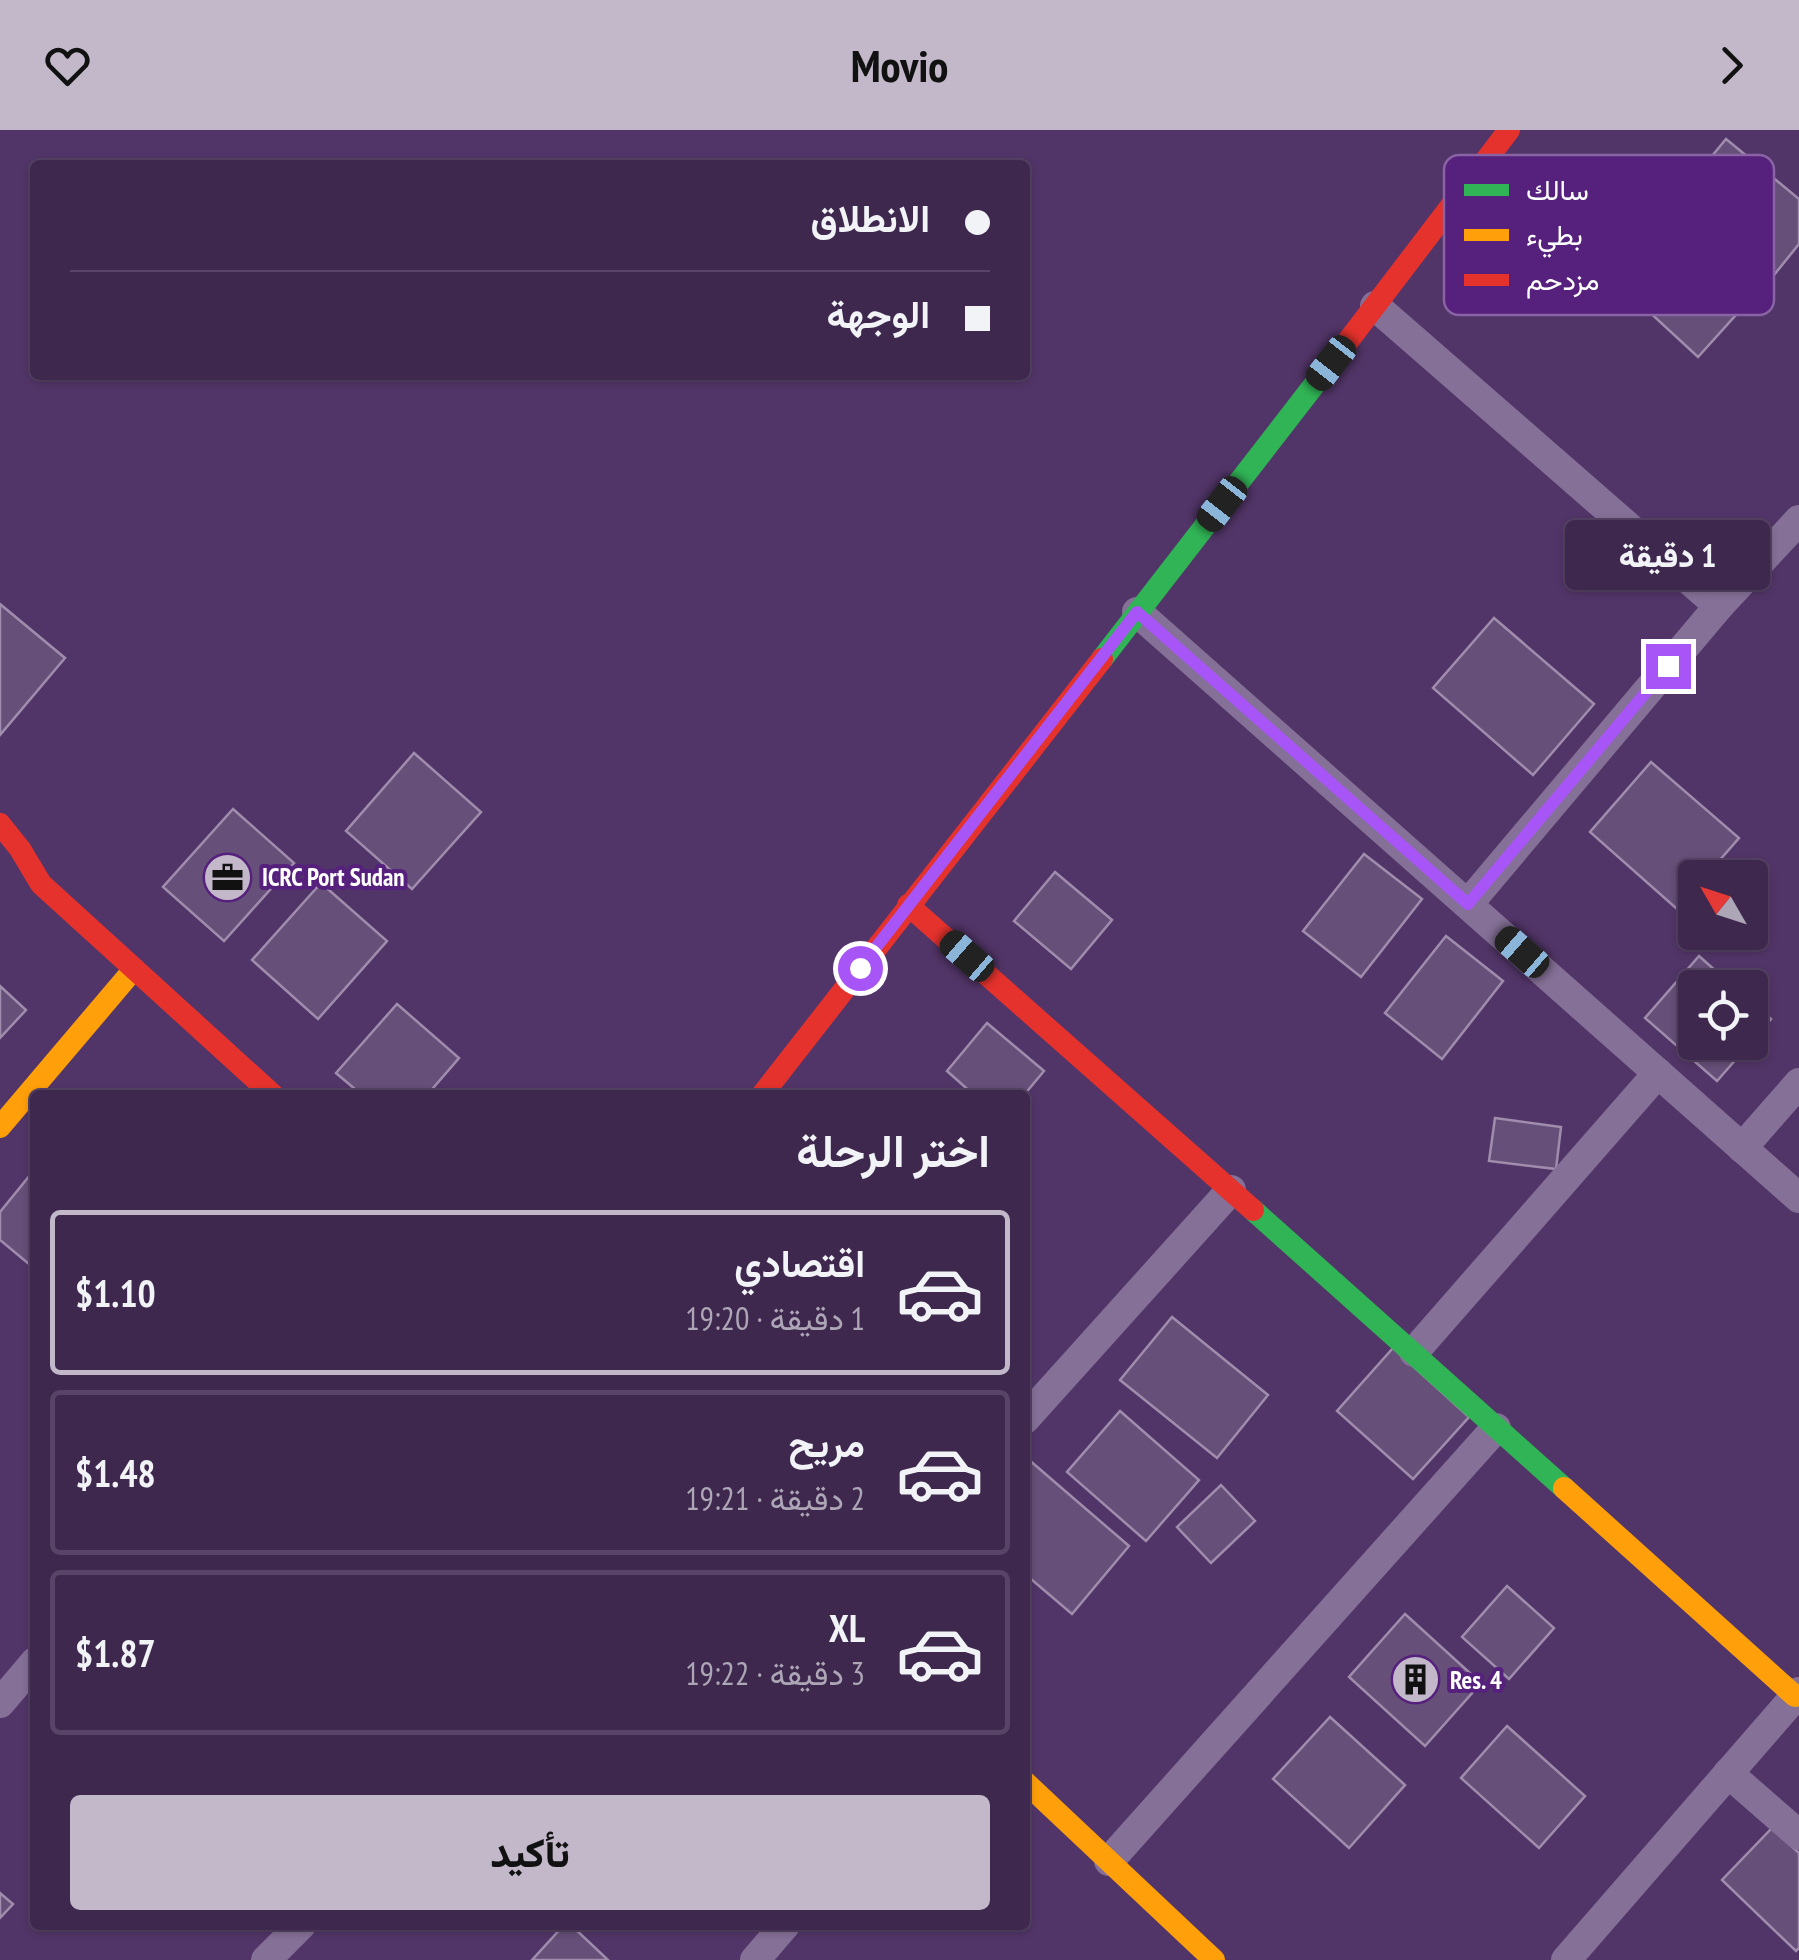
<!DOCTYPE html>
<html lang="ar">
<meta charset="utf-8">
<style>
:root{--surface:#3e284e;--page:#493458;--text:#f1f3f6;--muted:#ada6b6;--line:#574466;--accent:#c2b8ca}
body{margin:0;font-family:"PT Sans Narrow",Vazirmatn,sans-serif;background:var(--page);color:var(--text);direction:rtl;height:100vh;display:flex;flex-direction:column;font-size:38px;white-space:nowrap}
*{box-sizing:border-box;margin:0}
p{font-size:32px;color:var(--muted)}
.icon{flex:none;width:55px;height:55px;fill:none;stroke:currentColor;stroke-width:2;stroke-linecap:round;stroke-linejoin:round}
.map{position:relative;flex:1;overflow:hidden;direction:ltr}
.details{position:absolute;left:30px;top:960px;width:1000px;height:840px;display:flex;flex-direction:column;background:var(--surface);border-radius:10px;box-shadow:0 2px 8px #0004,0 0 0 2px var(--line);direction:rtl}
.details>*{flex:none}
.guide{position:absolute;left:30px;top:30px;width:1000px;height:220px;border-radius:10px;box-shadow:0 2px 8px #0004,0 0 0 2px var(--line);direction:rtl;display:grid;align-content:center;height:220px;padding:0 40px;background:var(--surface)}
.needle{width:65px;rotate:309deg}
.controls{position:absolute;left:1678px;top:730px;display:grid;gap:20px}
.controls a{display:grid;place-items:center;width:90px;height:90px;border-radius:10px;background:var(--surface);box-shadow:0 2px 8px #0004,0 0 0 2px var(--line);font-size:50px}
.end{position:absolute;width:45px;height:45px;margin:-22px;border:12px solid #a855f7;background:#fff;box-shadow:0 0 0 5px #fff}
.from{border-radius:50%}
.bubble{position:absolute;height:70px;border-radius:10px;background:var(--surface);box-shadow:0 2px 8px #0004,0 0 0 2px var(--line);font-size:32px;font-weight:800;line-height:70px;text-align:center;direction:rtl}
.car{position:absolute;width:30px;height:60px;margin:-30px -15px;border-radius:12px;box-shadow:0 0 8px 2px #0007;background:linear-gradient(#222 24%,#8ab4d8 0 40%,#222 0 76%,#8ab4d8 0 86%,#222 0)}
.guide b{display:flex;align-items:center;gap:35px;height:95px;font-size:38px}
.guide b+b{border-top:2px solid var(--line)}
.guide i{width:25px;height:25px;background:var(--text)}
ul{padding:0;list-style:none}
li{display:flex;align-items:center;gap:30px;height:165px;margin:0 20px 15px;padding:0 20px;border:5px solid var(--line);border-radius:10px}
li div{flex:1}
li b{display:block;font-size:38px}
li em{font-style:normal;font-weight:800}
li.current{border-color:var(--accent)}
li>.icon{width:90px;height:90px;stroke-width:1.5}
h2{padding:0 40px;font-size:45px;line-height:120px}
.primary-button{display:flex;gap:20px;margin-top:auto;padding:20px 40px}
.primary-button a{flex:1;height:115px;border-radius:10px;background:var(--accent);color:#111;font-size:40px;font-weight:800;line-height:115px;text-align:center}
header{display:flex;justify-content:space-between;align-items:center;height:130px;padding:0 40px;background:var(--accent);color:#111;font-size:45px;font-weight:800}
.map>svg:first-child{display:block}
</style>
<header><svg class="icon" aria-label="forward" viewBox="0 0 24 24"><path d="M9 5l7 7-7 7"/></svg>Movio<svg class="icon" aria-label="heart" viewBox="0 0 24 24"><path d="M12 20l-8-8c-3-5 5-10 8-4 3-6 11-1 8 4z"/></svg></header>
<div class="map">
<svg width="1799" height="1830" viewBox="0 0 1799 1830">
<rect width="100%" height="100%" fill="#523568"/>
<g fill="#664f78" stroke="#a08dad" stroke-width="2.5">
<path d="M1726,9L1799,69V114L1770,150L1675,71Z"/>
<path d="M1661,82L1753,166L1698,227L1606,142Z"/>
<path d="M0,474L65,528L0,605Z"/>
<path d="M1494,488L1594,574L1533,645L1433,558Z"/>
<path d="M414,623L481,682L412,759L346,701Z"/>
<path d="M1651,632L1739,708L1704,748H1695V758L1677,779L1590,702Z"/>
<path d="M233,679L294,733L224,811L163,757Z"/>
<path d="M1364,724L1422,769L1361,847L1303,801Z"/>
<path d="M1055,742L1112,790L1071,839L1014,791Z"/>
<path d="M321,753L387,811L318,889L252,830Z"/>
<path d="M1446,806L1503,851L1442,929L1385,883Z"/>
<path d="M1699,826L1735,858H1695V912H1750V870L1771,889L1717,951L1645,888Z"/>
<path d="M0,856L26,880L0,908Z"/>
<path d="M397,874L459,928L427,965H362L336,943Z"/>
<path d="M987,893L1044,941L1024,965H974L947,941Z"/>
<path d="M1495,988L1561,997L1556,1039L1489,1031Z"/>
<path d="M35,1039V1139L0,1110V1082Z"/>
<path d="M1172,1187L1268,1265L1217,1328L1120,1250Z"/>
<path d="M1393,1218L1469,1287L1413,1349L1337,1281Z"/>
<path d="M1120,1281L1199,1350L1146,1411L1067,1342Z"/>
<path d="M1028,1329L1129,1416L1072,1484L1025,1444V1333Z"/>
<path d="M1221,1355L1255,1391L1211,1433L1177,1397Z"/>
<path d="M1507,1456L1554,1498L1509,1549L1462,1507Z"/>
<path d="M1405,1484L1481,1553L1425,1616L1349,1547Z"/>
<path d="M1330,1587L1405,1655L1349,1718L1273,1649Z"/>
<path d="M1507,1596L1585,1666L1539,1718L1461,1648Z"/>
<path d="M1772,1698L1799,1723V1818L1796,1821L1722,1750Z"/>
<path d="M0,1763L13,1774L0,1788Z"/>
<path d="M564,1795H571L608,1830H532Z"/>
</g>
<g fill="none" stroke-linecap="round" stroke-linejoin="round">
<g stroke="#857097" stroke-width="30">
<path d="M1375,176L1719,476"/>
<path d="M1137,482L1799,1068"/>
<path d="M1468,774L1719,476L1799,390"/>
<path d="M1742,1018L1799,953"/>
<path d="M1414,1222L1658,943"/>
<path d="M1025,1289L1231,1060"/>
<path d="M0,1573L35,1532"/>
<path d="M1728,1643L1799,1705"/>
<path d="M1109,1731L1496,1298"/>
<path d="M266,1830L301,1795"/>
<path d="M755,1830L785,1795"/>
<path d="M1566,1830L1799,1562"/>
</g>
<g stroke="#30b455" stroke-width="22">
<path d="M1102,529L1342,219"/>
<path d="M1253,1080L1564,1358"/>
</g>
<g stroke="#ff9f0a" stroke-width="22">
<path d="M0,997L134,839"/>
<path d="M1564,1358L1795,1566"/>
<path d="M1025,1652L1214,1830"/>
</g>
<g stroke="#e5322d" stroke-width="22">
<path d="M1342,219L1509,0"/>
<path d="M0,694L20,719L41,754L273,965"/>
<path d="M908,775L1253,1080"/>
<path d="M762,965L1102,529"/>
</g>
</g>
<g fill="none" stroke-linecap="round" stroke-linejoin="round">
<path stroke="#a855f7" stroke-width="12" d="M860,838L1137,482L1468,774L1668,536"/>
</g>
<defs>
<symbol id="office-disc" viewBox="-11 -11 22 22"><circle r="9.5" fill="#c2b8ca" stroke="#56207d"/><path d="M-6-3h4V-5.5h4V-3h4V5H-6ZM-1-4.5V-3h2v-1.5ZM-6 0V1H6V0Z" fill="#111"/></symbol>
<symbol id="building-disc" viewBox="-11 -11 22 22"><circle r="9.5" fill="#c2b8ca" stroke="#56207d"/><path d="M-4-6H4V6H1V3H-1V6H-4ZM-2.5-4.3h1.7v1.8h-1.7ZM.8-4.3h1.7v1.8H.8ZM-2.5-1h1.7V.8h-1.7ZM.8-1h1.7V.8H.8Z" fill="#111"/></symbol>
</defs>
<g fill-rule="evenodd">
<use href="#office-disc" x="200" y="720" width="55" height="55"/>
<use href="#building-disc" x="1388" y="1522" width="55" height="55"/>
</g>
<g text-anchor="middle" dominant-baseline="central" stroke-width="8" stroke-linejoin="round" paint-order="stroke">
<g font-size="25" font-weight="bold" fill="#fff" stroke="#56207d" text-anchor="start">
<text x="262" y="747">ICRC Port Sudan</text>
<text x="1450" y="1550">Res. 4</text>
</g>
</g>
<rect x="1444" y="25" width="330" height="160" rx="15" fill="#56207d" stroke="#8963a4" stroke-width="2.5"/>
<rect x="1464" y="54" width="45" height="12" fill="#30b455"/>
<rect x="1464" y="99" width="45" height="12" fill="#ff9f0a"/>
<rect x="1464" y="144" width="45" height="12" fill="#e5322d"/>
<g font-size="28" fill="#fff">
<text x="1526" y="70">سالك</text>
<text x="1526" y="115">بطيء</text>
<text x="1526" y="160">مزدحم</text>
</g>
</svg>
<div class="controls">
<a><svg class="needle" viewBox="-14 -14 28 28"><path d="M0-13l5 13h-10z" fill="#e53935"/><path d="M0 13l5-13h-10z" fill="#ada6b6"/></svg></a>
<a><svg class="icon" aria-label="locate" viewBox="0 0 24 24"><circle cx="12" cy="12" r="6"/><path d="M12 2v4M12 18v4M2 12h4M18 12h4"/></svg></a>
</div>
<i class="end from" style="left:860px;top:838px"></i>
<i class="end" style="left:1668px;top:536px"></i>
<div class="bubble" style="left:1565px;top:390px;width:205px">1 دقيقة</div>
<i class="car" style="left:1331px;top:233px;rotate:218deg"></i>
<i class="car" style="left:1222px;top:374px;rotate:218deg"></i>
<i class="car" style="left:1522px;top:822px;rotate:311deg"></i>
<i class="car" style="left:967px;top:826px;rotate:311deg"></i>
<div class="guide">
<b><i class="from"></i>الانطلاق</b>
<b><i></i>الوجهة</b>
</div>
<section class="details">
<h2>اختر الرحلة</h2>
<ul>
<li class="current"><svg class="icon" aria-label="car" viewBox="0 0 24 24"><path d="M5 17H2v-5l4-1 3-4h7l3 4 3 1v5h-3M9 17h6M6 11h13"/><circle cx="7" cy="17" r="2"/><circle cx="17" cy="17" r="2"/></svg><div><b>اقتصادي</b><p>1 دقيقة · 19:20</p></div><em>$1.10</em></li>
<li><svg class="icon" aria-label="car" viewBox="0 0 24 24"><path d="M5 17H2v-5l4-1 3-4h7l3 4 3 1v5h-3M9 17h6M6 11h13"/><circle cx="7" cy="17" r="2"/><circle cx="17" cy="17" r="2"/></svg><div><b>مريح</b><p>2 دقيقة · 19:21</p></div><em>$1.48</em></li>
<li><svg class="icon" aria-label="car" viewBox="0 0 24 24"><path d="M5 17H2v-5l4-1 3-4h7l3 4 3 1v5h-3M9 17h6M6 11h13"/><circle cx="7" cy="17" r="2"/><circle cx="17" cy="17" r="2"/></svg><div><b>XL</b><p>3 دقيقة · 19:22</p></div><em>$1.87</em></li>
</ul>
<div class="primary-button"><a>تأكيد</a></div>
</section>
</div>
